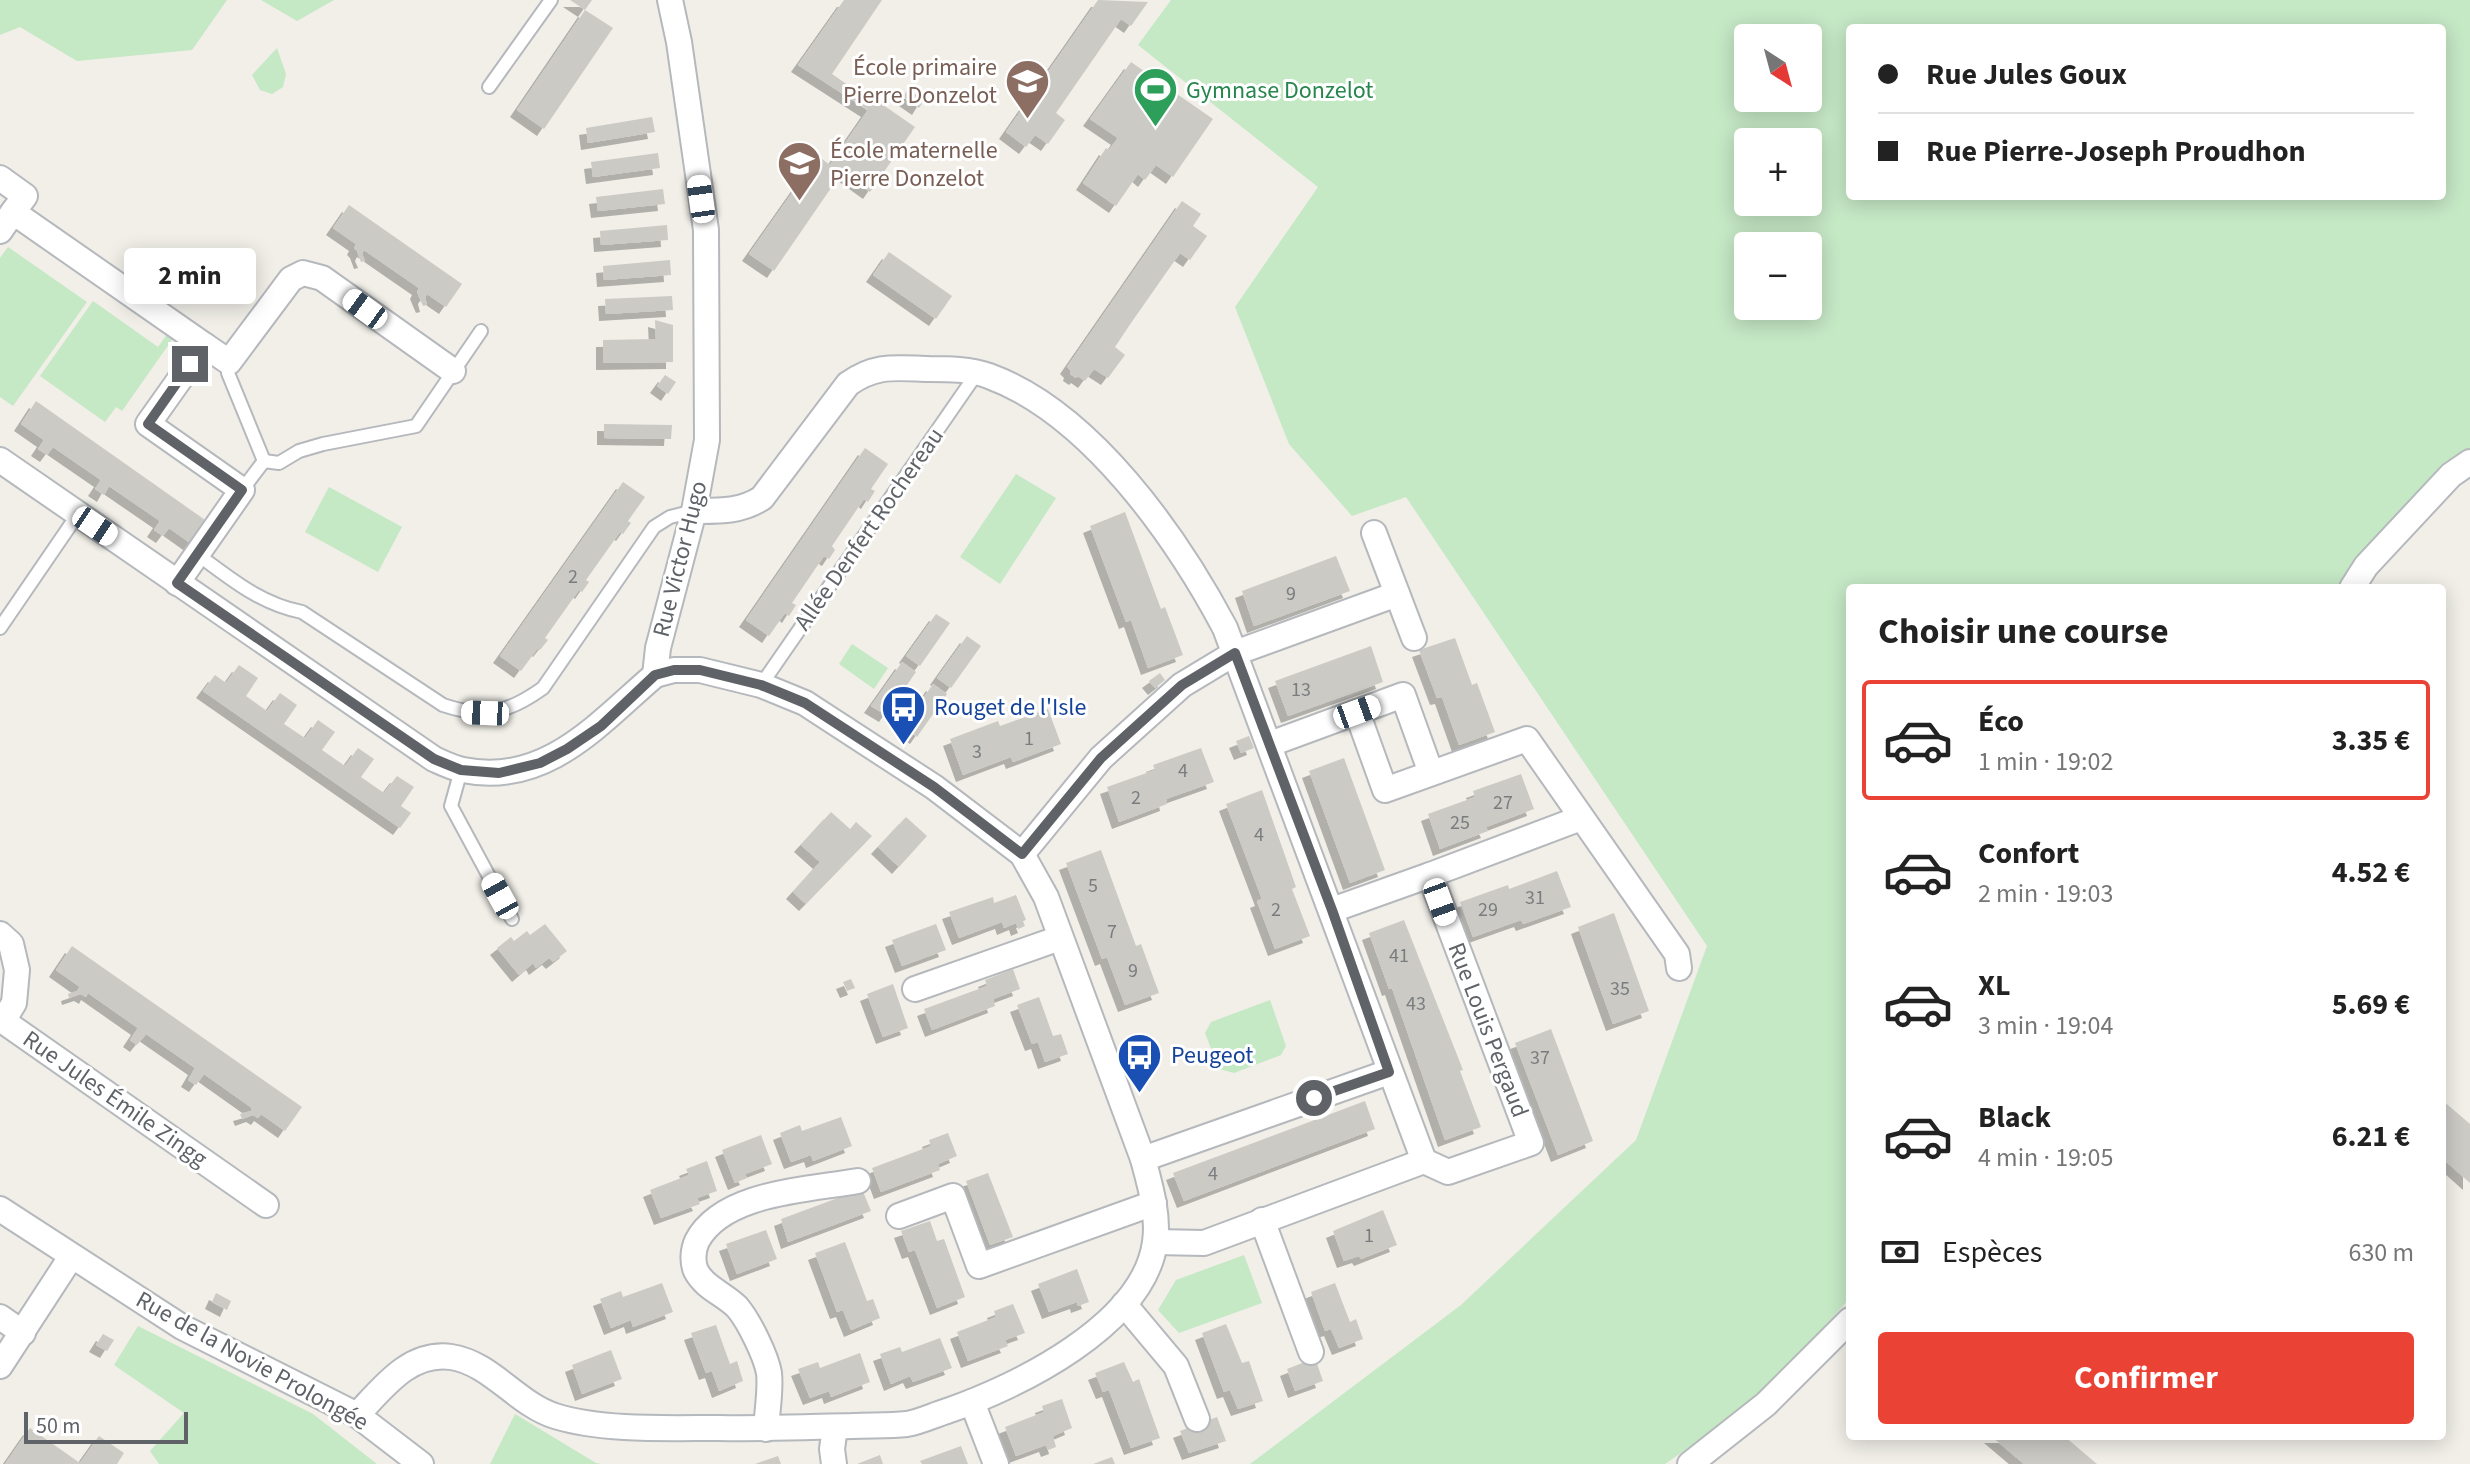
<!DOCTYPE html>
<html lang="fr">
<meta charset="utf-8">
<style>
:root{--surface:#fff;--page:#f2f2f2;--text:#222;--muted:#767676;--line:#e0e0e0;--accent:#ea4335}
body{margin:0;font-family:"Source Sans 3",sans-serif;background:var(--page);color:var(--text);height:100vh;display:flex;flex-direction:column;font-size:30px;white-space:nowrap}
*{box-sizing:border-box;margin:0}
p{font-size:26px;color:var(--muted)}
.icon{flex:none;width:44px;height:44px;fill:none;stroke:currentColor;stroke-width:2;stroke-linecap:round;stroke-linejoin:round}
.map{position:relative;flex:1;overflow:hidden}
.details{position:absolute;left:1846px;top:584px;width:600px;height:856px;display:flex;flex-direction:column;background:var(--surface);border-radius:8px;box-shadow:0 4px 20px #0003}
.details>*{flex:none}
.banner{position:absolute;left:1846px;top:24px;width:600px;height:176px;border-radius:8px;box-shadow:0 4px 20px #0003;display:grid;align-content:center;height:176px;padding:0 32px;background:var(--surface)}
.needle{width:52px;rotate:144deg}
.tools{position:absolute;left:1734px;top:24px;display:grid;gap:16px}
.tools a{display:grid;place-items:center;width:88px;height:88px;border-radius:8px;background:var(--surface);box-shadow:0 4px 20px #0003;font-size:40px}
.scale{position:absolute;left:24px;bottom:20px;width:164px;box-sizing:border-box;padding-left:8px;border:4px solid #5f6368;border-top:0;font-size:22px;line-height:28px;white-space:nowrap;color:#5f6368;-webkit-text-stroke:6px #fff;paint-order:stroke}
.end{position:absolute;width:36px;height:36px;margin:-18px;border:10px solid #5f6368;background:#fff;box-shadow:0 0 0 4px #fff}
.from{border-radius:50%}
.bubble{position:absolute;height:56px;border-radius:8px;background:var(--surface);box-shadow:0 4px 20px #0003;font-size:26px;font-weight:700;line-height:56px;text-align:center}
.car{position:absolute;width:24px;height:48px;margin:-24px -12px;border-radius:10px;box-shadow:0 0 6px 2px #0007;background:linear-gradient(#fff 24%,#345 0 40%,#fff 0 76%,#345 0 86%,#fff 0)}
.banner b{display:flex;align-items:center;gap:28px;height:76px;font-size:30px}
.banner b+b{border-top:2px solid var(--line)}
.banner i{width:20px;height:20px;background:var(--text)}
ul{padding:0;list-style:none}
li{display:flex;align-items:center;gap:24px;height:120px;margin:0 16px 12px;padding:0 16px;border:4px solid transparent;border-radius:8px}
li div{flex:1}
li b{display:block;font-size:30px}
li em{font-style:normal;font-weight:700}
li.selected{border-color:var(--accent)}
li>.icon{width:72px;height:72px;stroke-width:1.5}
h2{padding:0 32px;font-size:36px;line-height:96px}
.pay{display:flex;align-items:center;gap:20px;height:88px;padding:0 32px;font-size:30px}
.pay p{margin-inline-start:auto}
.button{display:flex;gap:16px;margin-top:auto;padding:16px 32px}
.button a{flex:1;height:92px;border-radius:8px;background:var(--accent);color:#fff;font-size:32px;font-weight:700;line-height:92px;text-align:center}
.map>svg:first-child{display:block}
</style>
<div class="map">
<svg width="2470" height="1464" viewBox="0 0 2470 1464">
<defs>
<filter id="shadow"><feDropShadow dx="-7" dy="7" stdDeviation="0" flood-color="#0004"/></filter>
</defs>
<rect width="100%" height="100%" fill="#f1efe8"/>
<g fill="#c5e8c5" fill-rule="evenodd">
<path d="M0,0H227L192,50L77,61L20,27L0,35Z"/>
<path d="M261,0H334L297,21Z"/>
<path d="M1171,0H2470V453L2345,588H1850V1298L1760,1398L1665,1464H1250L1461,1305L1636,1140L1707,946L1406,497L1352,516L1289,444L1235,307L1318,187L1138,45ZM1850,28H2442V196H1850ZM1748,38H1808V98H1748ZM1748,142H1808V202H1748ZM1748,246H1808V306H1748Z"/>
<path d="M277,48L286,74L283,87L272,94L260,90L252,75Z"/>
<path d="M8,247L87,302L13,406L0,397V258Z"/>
<path d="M93,301L158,347L168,333L174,337L122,411L116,407L105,422L40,376Z"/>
<path d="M1016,474L1056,498L1000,584L960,557Z"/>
<path d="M329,487L402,527L378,572L305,532Z"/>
<path d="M852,644L888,668L874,689L839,664Z"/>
<path d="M1270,1000L1286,1046L1281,1055L1234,1073L1219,1069L1205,1033L1211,1022Z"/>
<path d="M1244,1255L1262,1303L1179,1333L1158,1310L1176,1280Z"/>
<path d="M138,1326L313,1414L377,1464H159L150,1451L184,1413L114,1365Z"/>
<path d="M515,1414L596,1463L602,1464H490Z"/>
</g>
<g fill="#cccac5" filter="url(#shadow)">
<path d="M570,0H592L585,10Z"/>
<path d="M844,0H882L832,74L874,103L876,100L915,127L870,192L842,172L774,271L749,254L818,156L830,165L868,110L798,65Z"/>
<path d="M1098,0L1148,2L1131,26L1121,19L1056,113L1065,120L1048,144L1035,135L1026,147L1006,132Z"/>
<path d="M585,10L613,28L544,129L517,110Z"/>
<path d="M1131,62L1213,119L1173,177L1156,165L1145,180L1138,174L1116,206L1083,183L1106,148L1109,150L1118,138L1090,119Z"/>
<path d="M908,89L924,100L919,108L903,97Z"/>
<path d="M652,117L655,132L588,143L586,128Z"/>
<path d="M658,153L660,168L593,177L591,162Z"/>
<path d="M663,189L665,204L598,211L596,197Z"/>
<path d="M1182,201L1201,214L1193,226L1207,236L1190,260L1180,253L1131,323L1115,347L1125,355L1108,378L1094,369L1085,381L1078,376L1076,378L1070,374L1071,371L1067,367Z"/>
<path d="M349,205L462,284L446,307L427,294L425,297L427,305L423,306L417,292L419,288L364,250L362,254L365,261L361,262L357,251L354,248L356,244L333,228Z"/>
<path d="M667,225L668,240L601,245L600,231Z"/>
<path d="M889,252L952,296L936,319L873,275Z"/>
<path d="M670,260L671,275L604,280L603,266Z"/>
<path d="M672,296L673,310L606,314L605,299Z"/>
<path d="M655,320L673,325V362L603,363V340L656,339Z"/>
<path d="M665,375L676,382L668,394L657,386Z"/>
<path d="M36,401L208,522L193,545L169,528L163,536L154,530L160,521L109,486L104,495L95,489L101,480L53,447L47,455L38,449L44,440L21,424Z"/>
<path d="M604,424L672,425L671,439L604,438Z"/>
<path d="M865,448L888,464L871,489L875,491L868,502L864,499L832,546L835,550L829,559L824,556L792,603L796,605L789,616L785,613L769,636L746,620Z"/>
<path d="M623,482L645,497L628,521L631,523L623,534L620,532L586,580L589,582L582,592L579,590L545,638L548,640L540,650L538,648L521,671L500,656Z"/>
<path d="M1125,512L1161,609L1165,607L1183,655L1148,668L1131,620L1126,622L1090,526Z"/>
<path d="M1336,556L1350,591L1254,626L1242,591Z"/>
<path d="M936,614L950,623L920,666L906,656Z"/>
<path d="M967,636L981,646L951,688L937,678Z"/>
<path d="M1455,638L1472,685L1477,683L1495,732L1459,745L1442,697L1437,698L1419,650Z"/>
<path d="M1371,646L1383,682L1288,716L1275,681Z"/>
<path d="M902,662L916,672L886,715L871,706Z"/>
<path d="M239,665L258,678L246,696L267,711L280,693L297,705L284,724L305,738L318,720L335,732L322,750L345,766L358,748L374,759L361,777L384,793L397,776L414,787L401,806L411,813L400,828L203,691L215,675L226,683Z"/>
<path d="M1160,673L1165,680L1155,688L1149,681Z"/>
<path d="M933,684L947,694L917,737L903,727Z"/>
<path d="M1048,709L1061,744L1013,762L1011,757L963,775L950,739L998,721L1000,726Z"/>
<path d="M1249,736L1254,748L1241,753L1236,741Z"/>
<path d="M1201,748L1214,782L1166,799L1167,804L1119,822L1107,787L1155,770L1153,765Z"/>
<path d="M1344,758L1385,870L1350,883L1309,771Z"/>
<path d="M1521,774L1534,809L1486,827L1488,831L1440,849L1428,814L1475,797L1473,791Z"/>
<path d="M1262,790L1296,887L1292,889L1310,936L1275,949L1257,901L1262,899L1226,804Z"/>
<path d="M831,812L850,829L856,822L872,836L806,904L793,892L820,862L801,845Z"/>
<path d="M906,817L927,836L899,867L878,847Z"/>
<path d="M1101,850L1136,946L1141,944L1159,993L1125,1005L1107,957L1102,959L1066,863Z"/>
<path d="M1557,871L1571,907L1523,924L1521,920L1473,937L1460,902L1508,885L1509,889Z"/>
<path d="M1016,895L1026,920L1023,921L1025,926L1018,929L1016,923L1004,928L1002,922L959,938L949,912L993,897L994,903Z"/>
<path d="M1614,913L1649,1011L1613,1024L1578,927Z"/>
<path d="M1404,920L1463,1070L1460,1071L1481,1127L1445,1140L1392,988L1389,989L1369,933Z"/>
<path d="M545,924L567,951L553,962L549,958L536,968L533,963L519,975L497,948L511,937L514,941L527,931L530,935Z"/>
<path d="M936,924L946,950L902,966L892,940Z"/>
<path d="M72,946L302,1107L285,1131L261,1114L258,1118L253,1115L242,1119L240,1114L251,1111L252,1108L204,1074L196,1085L188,1080L195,1068L146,1034L137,1045L130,1040L138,1028L88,993L86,997L81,994L69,998L68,994L77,991L80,987L56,970Z"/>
<path d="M1013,969L1020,989L993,999L995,1006L932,1030L924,1009L987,986L985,980Z"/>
<path d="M851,979L855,988L847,991L843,982Z"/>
<path d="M893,984L908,1028L883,1037L867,994Z"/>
<path d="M1039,997L1053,1036L1061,1034L1068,1054L1045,1062L1038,1042L1032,1044L1017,1005Z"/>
<path d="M1551,1029L1593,1141L1558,1155L1515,1043Z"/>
<path d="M2442,1100L2470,1124V1183L2442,1158Z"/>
<path d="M1365,1101L1375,1129L1184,1201L1173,1173Z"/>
<path d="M841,1117L852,1146L813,1161L811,1155L791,1162L780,1133L800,1125L802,1131Z"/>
<path d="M948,1133L957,1156L938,1164L940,1170L881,1192L872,1168L931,1146L929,1140Z"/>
<path d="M761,1135L772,1164L745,1174L747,1178L735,1183L722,1150Z"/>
<path d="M707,1161L717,1191L697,1198L700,1204L661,1218L650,1190L689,1175L686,1169Z"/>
<path d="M988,1173L1013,1237L990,1245L966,1181Z"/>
<path d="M862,1189L871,1211L788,1242L781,1219Z"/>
<path d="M1383,1210L1397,1245L1361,1259L1359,1256L1344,1261L1333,1231Z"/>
<path d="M930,1221L937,1241L944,1239L965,1297L937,1308L915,1250L909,1252L901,1231Z"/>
<path d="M766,1230L777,1259L737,1274L726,1244Z"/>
<path d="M845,1242L867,1301L873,1299L880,1318L851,1330L843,1310L837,1312L815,1253Z"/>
<path d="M1077,1269L1089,1302L1078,1306L1077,1302L1049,1312L1038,1284Z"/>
<path d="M662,1283L673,1312L633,1327L631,1320L611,1328L600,1299L621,1291L623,1297Z"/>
<path d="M1335,1283L1350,1322L1356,1319L1363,1339L1339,1348L1331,1329L1325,1331L1311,1292Z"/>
<path d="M216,1293L231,1301L227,1310L212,1302Z"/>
<path d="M1013,1304L1025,1333L1005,1340L1008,1346L968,1361L957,1332L996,1317L994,1311Z"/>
<path d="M1226,1324L1242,1363L1249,1361L1263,1401L1238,1409L1230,1390L1224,1392L1202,1333Z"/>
<path d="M716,1325L730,1364L737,1361L743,1381L719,1391L712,1371L706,1373L691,1333Z"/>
<path d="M103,1334L114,1340L107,1351L96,1345Z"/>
<path d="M940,1338L952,1368L913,1382L910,1376L891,1384L880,1354L900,1347L902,1352Z"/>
<path d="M611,1350L622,1379L582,1394L572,1365Z"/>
<path d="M860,1353L870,1382L831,1397L829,1391L810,1398L798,1369L818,1362L820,1368Z"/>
<path d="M1315,1358L1323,1381L1295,1391L1287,1369Z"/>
<path d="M1124,1362L1133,1382L1139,1379L1160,1438L1131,1448L1109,1390L1103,1392L1095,1373Z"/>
<path d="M1062,1399L1072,1428L1053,1436L1056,1447L1048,1450L1046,1445L1016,1456L1005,1427L1044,1412L1042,1406Z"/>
<path d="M1217,1417L1226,1441L1189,1453L1180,1431Z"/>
<path d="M30,1428L80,1463L99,1436L124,1453L117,1464H5Z"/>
<path d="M1991,1436H2064L2097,1464H2024Z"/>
<path d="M961,1446L968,1464H922L920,1461Z"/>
<path d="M880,1455L883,1464H857Z"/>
<path d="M778,1456L781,1464H755Z"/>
<path d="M1112,1457L1115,1464H1093Z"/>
</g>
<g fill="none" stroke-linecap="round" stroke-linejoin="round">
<defs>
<g id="service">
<path d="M489,87L551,0"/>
<path d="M229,362L228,373L264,461"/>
<path d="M264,461L279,463L299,451L323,444L416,426L481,331"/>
<path d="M242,490L264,461"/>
<path d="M197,554C230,578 260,604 302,612L443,705C484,719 508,713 543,688L654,527L670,517L694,511"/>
<path d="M0,628L78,514"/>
<path d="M761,685L977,373"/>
<path d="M461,770L451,806L512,919"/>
</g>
<g id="minor">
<path d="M0,178L25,196L13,212"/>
<path d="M0,231L13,212L204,345L148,424L242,490L177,583"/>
<path d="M204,345L229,362L291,279L303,273L322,278L453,371"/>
<path d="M0,460L434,759C443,763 453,768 463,770C546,787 599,723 655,675L658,648L694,511L707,440L706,230L679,42L670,0"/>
<path d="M694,511C720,511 740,512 762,498L848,384C876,364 895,368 929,369C948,369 970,369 989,376C1090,413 1176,536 1225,628L1424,1161L1448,1172L1531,1143L1430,875L1332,910"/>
<path d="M1374,533L1414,638"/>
<path d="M2352,588L2366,566L2451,475L2470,462"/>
<path d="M1357,712L1403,695L1431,773"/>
<path d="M1270,744L1357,712L1385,790L1527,739L1677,954L1679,968"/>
<path d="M1022,854L1101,758L1182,685L1235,653L1397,594"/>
<path d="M1430,875L1581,818"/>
<path d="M0,934L11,944L17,970L14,1003L3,1021L266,1205"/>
<path d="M915,989L1060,938"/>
<path d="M1143,1159L1389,1072"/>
<path d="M0,1209L182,1327L357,1415L421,1464"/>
<path d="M899,1216L953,1196L979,1266L1154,1203"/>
<path d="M1262,1220L1311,1352"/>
<path d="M1156,1242L1204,1243L1424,1161"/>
<path d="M1124,1304L1176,1366L1197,1419"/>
<path d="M0,1317L23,1333"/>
<path d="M0,1366L71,1257"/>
<path d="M972,1402L996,1464"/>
<path d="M357,1415C382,1389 409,1351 451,1357C491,1363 517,1404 555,1416C603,1431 669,1428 719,1428C763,1429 808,1427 852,1426C870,1425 889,1426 907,1424C920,1422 934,1415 947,1411C1017,1387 1144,1325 1155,1242C1159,1215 1150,1185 1143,1159L1046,897L1022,854L934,787L805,703L761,685L700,670H674L655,675"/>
<path d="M766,1429C767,1411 771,1391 769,1373C766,1356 749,1321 737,1307C724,1294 705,1288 696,1271C692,1262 693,1250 697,1241C723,1192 808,1190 858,1181"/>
<path d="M834,1464L832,1449L835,1427"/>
<path d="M1690,1464L1766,1404L1850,1320"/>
</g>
</defs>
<use href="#service" stroke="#b5b8bc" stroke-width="16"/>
<use href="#minor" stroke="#b5b8bc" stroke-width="28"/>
<use href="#service" stroke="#fff" stroke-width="12"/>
<use href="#minor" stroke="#fff" stroke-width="24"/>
</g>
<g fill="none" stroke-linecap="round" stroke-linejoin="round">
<path stroke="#5f6368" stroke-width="10" d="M190,364L148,424L242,490L177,583L434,759L461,770L499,773L540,763L567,749L601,726L655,675L674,670H700L761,685L805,703L934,787L1022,854L1101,758L1182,685L1235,653L1332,910L1389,1072L1314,1098"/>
</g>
<defs>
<symbol id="school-pin" viewBox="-11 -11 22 30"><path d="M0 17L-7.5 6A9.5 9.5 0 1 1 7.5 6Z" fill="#8d6e63" stroke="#fff"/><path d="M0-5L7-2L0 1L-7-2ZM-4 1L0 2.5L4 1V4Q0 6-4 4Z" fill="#fff"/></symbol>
<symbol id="stadium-pin" viewBox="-11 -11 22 30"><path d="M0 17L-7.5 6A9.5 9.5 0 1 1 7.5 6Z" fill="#2e9e5b" stroke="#fff"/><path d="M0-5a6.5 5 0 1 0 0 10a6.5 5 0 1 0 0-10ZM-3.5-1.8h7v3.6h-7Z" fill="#fff"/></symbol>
<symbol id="bus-pin" viewBox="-11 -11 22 30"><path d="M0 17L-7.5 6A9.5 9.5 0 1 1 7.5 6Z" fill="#1a4fb4" stroke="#fff"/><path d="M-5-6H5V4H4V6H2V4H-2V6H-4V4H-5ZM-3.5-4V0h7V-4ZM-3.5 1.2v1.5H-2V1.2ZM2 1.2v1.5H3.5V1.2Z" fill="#fff"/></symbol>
</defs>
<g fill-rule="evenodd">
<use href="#school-pin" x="1002" y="56" width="51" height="69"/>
<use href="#stadium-pin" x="1130" y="64" width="51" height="69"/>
<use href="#school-pin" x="774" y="138" width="51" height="69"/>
<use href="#bus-pin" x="878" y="682" width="51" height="69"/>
<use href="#bus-pin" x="1114" y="1030" width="51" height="69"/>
</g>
<g text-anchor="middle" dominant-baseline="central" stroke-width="6" stroke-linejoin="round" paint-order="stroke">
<g font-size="20" fill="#7a7d7f">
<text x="573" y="577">2</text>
<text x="1291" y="594">9</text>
<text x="1301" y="690">13</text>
<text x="1029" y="739">1</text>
<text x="977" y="752">3</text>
<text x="1183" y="771">4</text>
<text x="1136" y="798">2</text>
<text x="1503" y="803">27</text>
<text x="1460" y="823">25</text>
<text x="1259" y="835">4</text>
<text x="1093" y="886">5</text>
<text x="1535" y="898">31</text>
<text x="1276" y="910">2</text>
<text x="1488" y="910">29</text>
<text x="1112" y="932">7</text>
<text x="1399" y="956">41</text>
<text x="1133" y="971">9</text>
<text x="1620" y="989">35</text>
<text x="1416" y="1004">43</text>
<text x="1540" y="1058">37</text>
<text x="1213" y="1174">4</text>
<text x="1369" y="1236">1</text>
</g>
<g font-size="24" fill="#785e54" stroke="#fff" text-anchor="end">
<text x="997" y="67">École primaire<tspan x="997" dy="28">Pierre Donzelot</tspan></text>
<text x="830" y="150" text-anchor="start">École maternelle<tspan x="830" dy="28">Pierre Donzelot</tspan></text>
</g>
<g font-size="24" fill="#27864d" stroke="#fff" text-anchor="start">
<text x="1186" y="90">Gymnase Donzelot</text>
</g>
<g font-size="24" fill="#5f6368" stroke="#fff">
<text transform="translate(869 529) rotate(-55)">Allée Denfert Rochereau</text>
<text transform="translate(680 559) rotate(-76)">Rue Victor Hugo</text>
<text transform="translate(1488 1030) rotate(69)">Rue Louis Pergaud</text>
<text transform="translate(115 1099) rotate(35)">Rue Jules Émile Zingg</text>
<text transform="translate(252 1361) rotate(29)">Rue de la Novie Prolongée</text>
</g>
<g font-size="24" fill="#164399" stroke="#fff" text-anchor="start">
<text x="934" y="707">Rouget de l'Isle</text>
<text x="1171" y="1055">Peugeot</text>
</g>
</g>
</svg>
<div class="tools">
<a><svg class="needle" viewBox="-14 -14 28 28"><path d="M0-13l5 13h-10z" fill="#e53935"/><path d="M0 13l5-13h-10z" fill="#767676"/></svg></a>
<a>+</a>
<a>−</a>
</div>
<div class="scale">50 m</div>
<i class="end from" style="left:1314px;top:1098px"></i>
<i class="end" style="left:190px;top:364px"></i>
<div class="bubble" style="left:124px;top:248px;width:132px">2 min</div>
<i class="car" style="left:701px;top:199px;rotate:352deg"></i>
<i class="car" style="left:365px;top:309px;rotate:306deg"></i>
<i class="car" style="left:95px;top:526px;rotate:124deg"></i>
<i class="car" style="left:1357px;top:712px;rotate:70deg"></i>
<i class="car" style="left:485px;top:713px;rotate:272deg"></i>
<i class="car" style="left:500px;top:896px;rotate:331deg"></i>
<i class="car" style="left:1440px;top:902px;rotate:160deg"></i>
<div class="banner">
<b><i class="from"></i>Rue Jules Goux</b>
<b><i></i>Rue Pierre-Joseph Proudhon</b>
</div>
<section class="details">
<h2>Choisir une course</h2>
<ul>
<li class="selected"><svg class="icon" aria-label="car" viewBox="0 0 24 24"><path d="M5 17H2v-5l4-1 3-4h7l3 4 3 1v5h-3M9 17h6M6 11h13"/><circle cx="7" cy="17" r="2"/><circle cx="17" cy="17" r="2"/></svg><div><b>Éco</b><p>1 min · 19:02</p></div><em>3.35 €</em></li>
<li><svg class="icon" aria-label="car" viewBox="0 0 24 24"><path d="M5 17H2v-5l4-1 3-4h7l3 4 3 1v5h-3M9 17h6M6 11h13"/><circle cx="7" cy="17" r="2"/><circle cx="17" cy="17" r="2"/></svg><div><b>Confort</b><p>2 min · 19:03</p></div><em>4.52 €</em></li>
<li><svg class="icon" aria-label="car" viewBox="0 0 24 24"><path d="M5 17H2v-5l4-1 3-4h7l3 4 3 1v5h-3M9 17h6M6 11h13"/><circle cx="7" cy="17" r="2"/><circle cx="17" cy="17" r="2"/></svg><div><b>XL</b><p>3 min · 19:04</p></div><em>5.69 €</em></li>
<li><svg class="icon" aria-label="car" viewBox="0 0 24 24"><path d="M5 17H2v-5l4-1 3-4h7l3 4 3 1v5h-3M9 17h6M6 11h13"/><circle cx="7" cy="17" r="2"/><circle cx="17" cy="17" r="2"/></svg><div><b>Black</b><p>4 min · 19:05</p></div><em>6.21 €</em></li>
</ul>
<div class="pay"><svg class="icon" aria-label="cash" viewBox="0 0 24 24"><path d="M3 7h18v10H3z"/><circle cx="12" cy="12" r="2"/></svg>Espèces<p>630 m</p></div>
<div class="button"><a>Confirmer</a></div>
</section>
</div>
